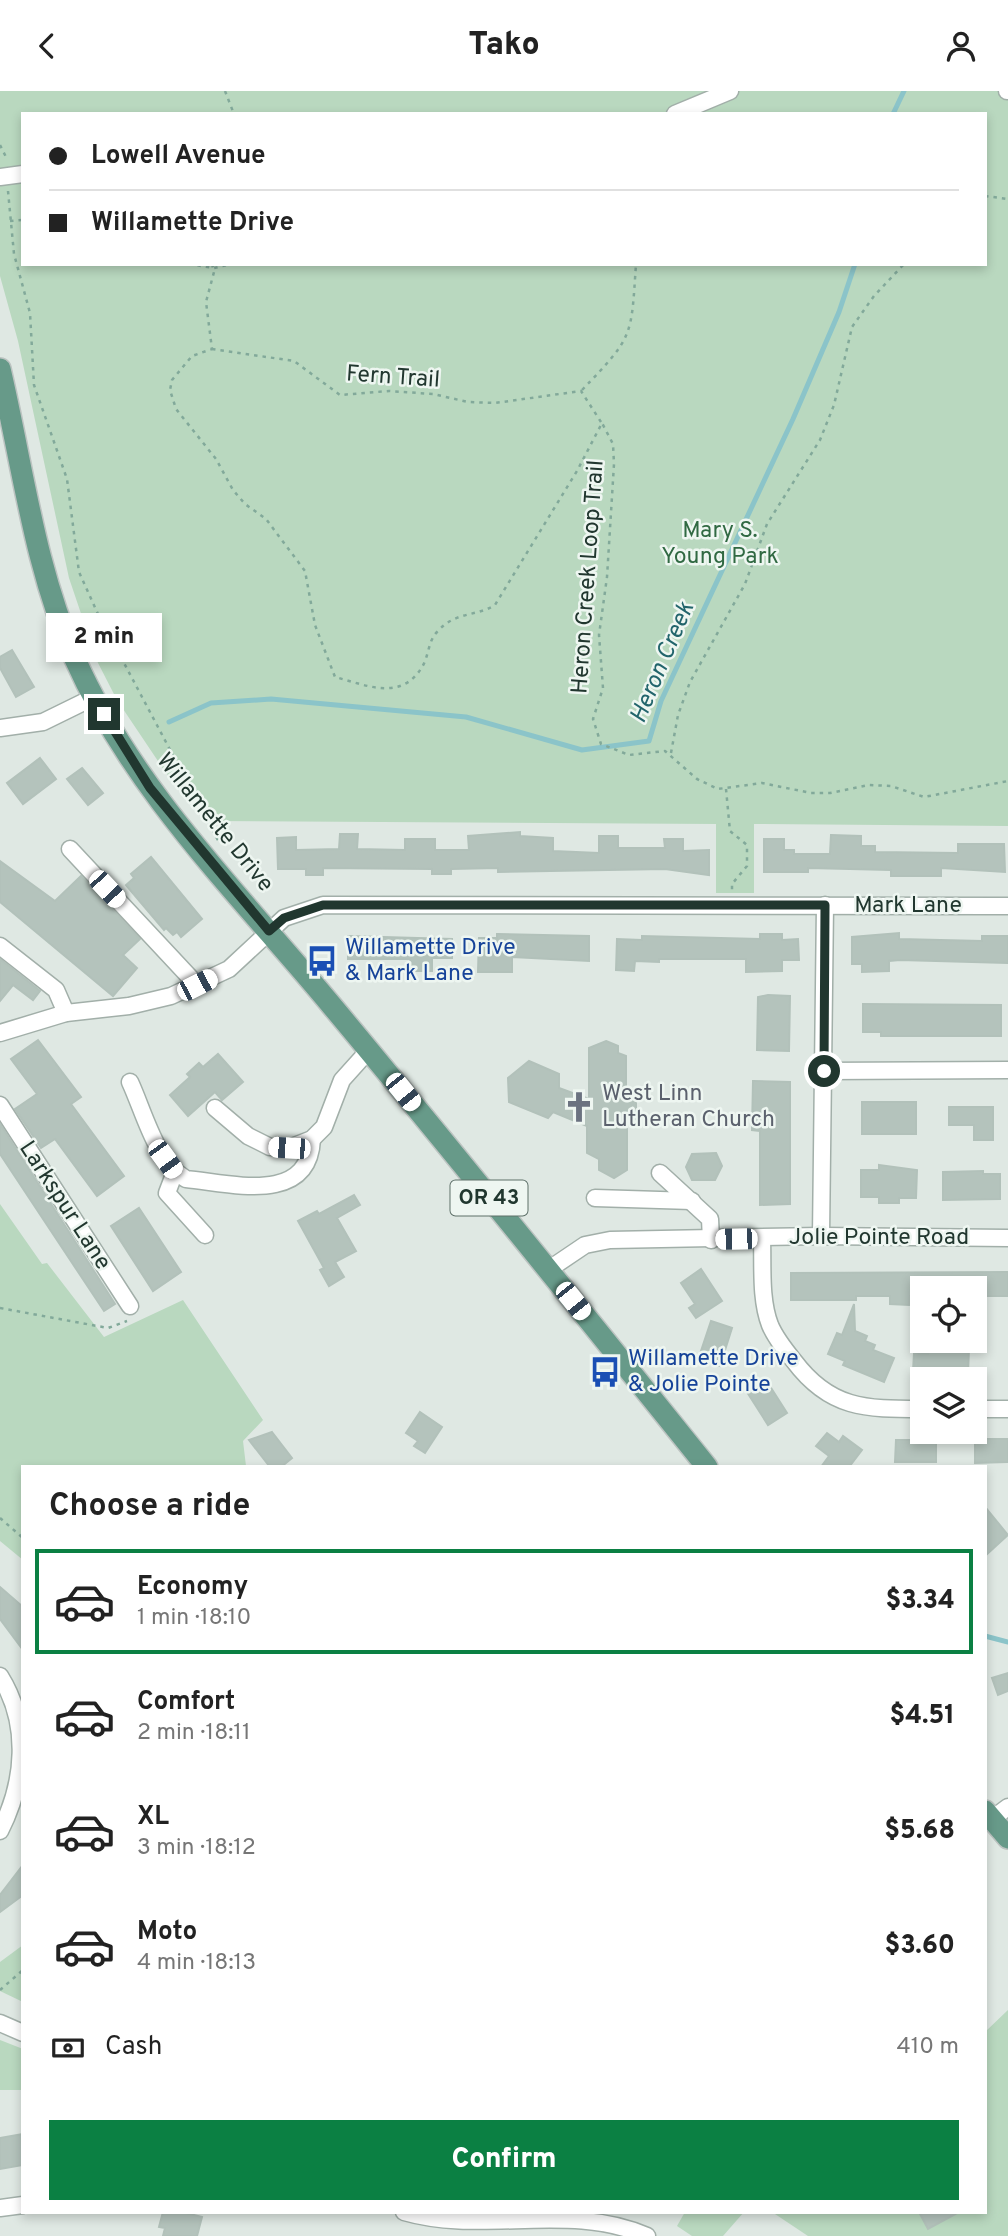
<!DOCTYPE html>
<meta charset="utf-8">
<style>
:root{--surface:#fff;--page:#f2f2f2;--text:#222;--muted:#767676;--line:#e0e0e0;--accent:#0b8043}
body{margin:0;font-family:Overpass,sans-serif;background:var(--page);color:var(--text);height:100vh;display:flex;flex-direction:column;font-size:26px;white-space:nowrap}
*{box-sizing:border-box;margin:0}
p{font-size:23px;color:var(--muted)}
.icon{flex:none;width:38px;height:38px;fill:none;stroke:currentColor;stroke-width:2;stroke-linecap:round;stroke-linejoin:round}
.map{position:relative;flex:1;overflow:hidden}
.side{position:absolute;left:21px;top:1374px;width:966px;height:749px;display:flex;flex-direction:column;background:var(--surface);border-radius:0px;box-shadow:0 4px 10px #0003}
.side>*{flex:none}
.guide{position:absolute;left:21px;top:21px;width:966px;height:154px;border-radius:0px;box-shadow:0 4px 10px #0003;display:grid;align-content:center;height:154px;padding:0 28px;background:var(--surface)}
.controls{position:absolute;left:910px;top:1185px;display:grid;gap:14px}
.controls a{display:grid;place-items:center;width:77px;height:77px;border-radius:0px;background:var(--surface);box-shadow:0 4px 10px #0003;font-size:35px}
.end{position:absolute;width:32px;height:32px;margin:-16px;border:9px solid #21372f;background:#fff;box-shadow:0 0 0 4px #fff}
.from{border-radius:50%}
.bubble{position:absolute;height:49px;border-radius:0px;background:var(--surface);box-shadow:0 4px 10px #0003;font-size:23px;font-weight:800;line-height:49px;text-align:center}
.car{position:absolute;width:21px;height:42px;margin:-21px -10px;border-radius:9px;box-shadow:0 0 5px 2px #0007;background:linear-gradient(#fff 24%,#345 0 40%,#fff 0 76%,#345 0 86%,#fff 0)}
.guide b{display:flex;align-items:center;gap:24px;height:66px;font-size:26px}
.guide b+b{border-top:2px solid var(--line)}
.guide i{width:18px;height:18px;background:var(--text)}
ul{padding:0;list-style:none}
li{display:flex;align-items:center;gap:21px;height:105px;margin:0 14px 10px;padding:0 14px;border:4px solid transparent;border-radius:0px}
li div{flex:1}
li b{display:block;font-size:26px}
li em{font-style:normal;font-weight:800}
li.current{border-color:var(--accent)}
li>.icon{width:63px;height:63px;stroke-width:1.5}
h2{padding:0 28px;font-size:32px;line-height:84px}
.pay{display:flex;align-items:center;gap:18px;height:77px;padding:0 28px;font-size:26px}
.pay p{margin-inline-start:auto}
.button{display:flex;gap:14px;margin-top:auto;padding:14px 28px}
.button a{flex:1;height:80px;border-radius:0px;background:var(--accent);color:#fff;font-size:28px;font-weight:800;line-height:80px;text-align:center}
header{display:flex;justify-content:space-between;align-items:center;height:91px;padding:0 28px;background:var(--surface);font-size:32px;font-weight:800}
.map>svg:first-child{display:block}
</style>
<header><svg class="icon" aria-label="back" viewBox="0 0 24 24"><path d="M15 5l-7 7 7 7"/></svg>Tako<svg class="icon" aria-label="person" viewBox="0 0 24 24"><circle cx="12" cy="8" r="4"/><path d="M4 21q1-7 8-7t8 7"/></svg></header>
<div class="map">
<svg width="1008" height="2145" viewBox="0 0 1008 2145">
<rect width="100%" height="100%" fill="#dfe8e3"/>
<g fill="#b9d8bf" fill-rule="evenodd">
<path d="M0,0H1008V735L754,733V802H716V733L209,730L166,682L117,609L97,570L69,487L18,250L0,185ZM23,23H985V173H23Z"/>
<path d="M0,1113L42,1173L47,1172L104,1246L183,1209L263,1329L243,1350L246,1375L23,1376V1469L0,1450Z"/>
<path d="M23,1854V1911L0,1900V1871Z"/>
<path d="M1008,1919V2145H808L772,2121H985V1941Z"/>
<path d="M0,1949L23,1958V1999H0Z"/>
<path d="M685,2121H744L723,2145H692L677,2135Z"/>
</g>
<g fill="none" stroke-linecap="round" stroke-linejoin="round">
<g stroke="#8bc4c9" stroke-width="5">
<path d="M893,23L904,0"/>
<path d="M169,631L211,612L271,608L466,626L582,659L649,650L661,610L793,328L839,221L855,173"/>
<path d="M985,1545L1008,1551"/>
</g>
</g>
<g fill="#b4c3bc" stroke="#b2c1ba" stroke-width="2">
<path d="M12,559L34,596L16,606L0,577V566Z"/>
<path d="M40,667L56,688L23,713L7,692Z"/>
<path d="M82,677L103,702L88,714L67,688Z"/>
<path d="M520,741V745L553,747V760L599,762V745H618V757H665L664,748H683V760L709,759V784L665,778L498,781V777L451,778V783H432V778L323,777V784H306V778H278L277,747L296,746V759L339,758L340,743H358L357,758L405,759V748H435V759H469L468,745Z"/>
<path d="M831,744L861,745V755H875V761L958,762V753H1004L1005,781L941,777V785H891V779L808,777V781H764V748H784V759H794V763H830Z"/>
<path d="M151,766L202,828L181,846L177,841L173,844L166,837L164,839L126,794L134,787L131,783Z"/>
<path d="M0,770L55,810L81,785L140,848L123,864L137,877L113,905L0,811Z"/>
<path d="M899,842V848L982,850V845H1008V872L900,869L889,870V880L862,881V873H852V846Z"/>
<path d="M497,843L589,845V870L512,866V881H478L479,847H497Z"/>
<path d="M760,843H782V849L798,848L799,869H782V880L746,881V868H659V871L635,870L634,880L616,879L617,848L642,849V845L760,848Z"/>
<path d="M348,845L452,848V867H432V880H410V868H348Z"/>
<path d="M0,868L40,900L33,909L13,894L0,910Z"/>
<path d="M768,904L790,905L789,960L757,959L758,906Z"/>
<path d="M863,913L1001,914V945H881V941H863Z"/>
<path d="M38,949L81,1006L71,1013L124,1085L97,1105L55,1048L41,1057L15,1018L37,1003L11,968Z"/>
<path d="M606,950L618,955V962L626,965V1001H636V1028H627V1079L614,1087L599,1079V1068L587,1062V1035L553,1021L548,1027L509,1011L508,987L529,970L559,983V997L589,1008V957Z"/>
<path d="M218,963L243,991L222,1009L215,1001L188,1025L170,1004L190,986L187,983L199,972L203,976Z"/>
<path d="M753,990L790,991V1113L760,1114V1040L752,1039Z"/>
<rect x="862" y="1011" width="54" height="32"/>
<path d="M949,1016H993V1049H974V1034H949Z"/>
<path d="M0,1033L115,1213L104,1220L0,1063Z"/>
<path d="M716,1062L722,1075L715,1089H692L686,1076L692,1063Z"/>
<path d="M879,1074L917,1079L916,1107H899V1112H879V1106H861V1079H879Z"/>
<path d="M983,1080V1083H1000V1108L943,1109V1081Z"/>
<path d="M354,1104L360,1114L337,1127L356,1160L335,1171L344,1186L329,1195L320,1179L324,1177L298,1130L317,1120L319,1123Z"/>
<path d="M139,1117L181,1181L153,1200L111,1135Z"/>
<path d="M701,1178L722,1210L696,1227L689,1217L695,1213L681,1192Z"/>
<path d="M1008,1181V1205H975V1197H922L918,1205H910L909,1214L890,1213V1205H856V1209H791V1182Z"/>
<path d="M854,1213L855,1240L867,1245L865,1250L875,1254L873,1259L894,1267L884,1291L843,1274L845,1270L828,1263L837,1242L842,1244Z"/>
<path d="M711,1230L732,1237L720,1275L698,1269Z"/>
<path d="M929,1256L969,1258L968,1283L913,1280L914,1262L928,1263Z"/>
<path d="M766,1289L787,1322L768,1334L747,1301Z"/>
<path d="M420,1321L442,1336L425,1362L414,1355L418,1350L406,1342Z"/>
<path d="M272,1341L292,1367L281,1376H270L249,1349Z"/>
<path d="M827,1342L839,1351L843,1345L862,1359L849,1376H821L829,1365L816,1355Z"/>
<path d="M975,1348H1008V1371L975,1372Z"/>
<path d="M896,1349H936V1371H895Z"/>
<path d="M985,1416L1008,1444L985,1465Z"/>
<path d="M0,1496L23,1516V1559L0,1528Z"/>
<path d="M1008,1582V1600L998,1604L992,1587Z"/>
<path d="M23,1774V1804L0,1821V1804Z"/>
<path d="M23,2043V2074L0,2078V2047Z"/>
<path d="M163,2121H182L202,2126L197,2145H163L165,2137L159,2136Z"/>
<path d="M919,2121H959L928,2138Z"/>
</g>
<g fill="none" stroke-linecap="round" stroke-linejoin="round">
<defs>
<g id="minor">
<path d="M1007,0H1008"/>
<path d="M675,23L730,0"/>
<path d="M0,86L23,83"/>
<path d="M0,637L43,631L94,606"/>
<path d="M70,758L197,894"/>
<path d="M0,855L56,899L66,922"/>
<path d="M0,942L66,922L129,915L171,905L229,878L284,827L323,814L1008,815"/>
<path d="M824,980L1008,979"/>
<path d="M130,991C144,1021 156,1071 186,1088C230,1092 309,1115 312,1048"/>
<path d="M0,1014L130,1215"/>
<path d="M215,1017L248,1045L270,1056L289,1057L312,1048L324,1036L342,989L369,959"/>
<path d="M175,1081L167,1102L205,1144"/>
<path d="M660,1082L710,1128L711,1149"/>
<path d="M595,1107L692,1110"/>
<path d="M821,1145L825,814"/>
<path d="M762,1148C763,1175 760,1208 770,1234C775,1246 785,1259 794,1270C830,1318 865,1318 922,1318"/>
<path d="M548,1179L585,1154L610,1149L821,1145L1008,1147"/>
<path d="M975,1318H1008"/>
<path d="M0,1585C30,1633 25,1691 0,1740"/>
<path d="M992,1728L1008,1716"/>
<path d="M0,1932L23,1942"/>
<path d="M0,2117L23,2114"/>
<path d="M404,2121C483,2144 570,2111 647,2145"/>
</g>
<g id="major">
<path d="M0,278C23,376 34,475 75,568C134,701 241,805 332,915C459,1067 583,1222 707,1376"/>
<path d="M985,1720L1008,1747"/>
</g>
</defs>
<use href="#minor" stroke="#a2afa9" stroke-width="19"/>
<use href="#major" stroke="#bcc3c1" stroke-width="24"/>
<g stroke="#82a99a" stroke-width="2.5" stroke-dasharray="3.5 5" stroke-linecap="butt">
<path d="M225,0L234,23"/>
<path d="M0,54L7,68"/>
<path d="M8,100L14,163L30,222L34,294L67,388L79,481L98,523L220,753"/>
<path d="M985,105L1008,108"/>
<path d="M10,130L23,129"/>
<path d="M189,173L214,177L232,173"/>
<path d="M212,173L214,181L206,211L212,258L192,265L172,289L170,299L176,318L216,368L233,399L245,413L266,428L305,480L315,534L335,586C366,594 401,611 422,576C429,565 428,550 437,541C455,520 476,526 495,514L577,380L602,332L613,353L614,373L607,486L599,544L603,597L593,628L601,653L629,664L665,660L697,688L718,698L762,692L811,702H830L869,694L891,695L924,706L1008,690"/>
<path d="M479,173H542"/>
<path d="M212,258L294,270L340,304L389,300L433,303L468,311L495,312L581,300L601,331"/>
<path d="M582,299C634,245 631,246 636,173"/>
<path d="M671,662L678,624L690,591L745,493L767,433L820,349L834,314L852,236L874,205L904,173"/>
<path d="M726,698L730,740L747,754V775L732,793V799"/>
<path d="M0,1217L108,1237L127,1230"/>
<path d="M0,1427L23,1447"/>
<path d="M0,1899L23,1879"/>
</g>
<use href="#minor" stroke="#fff" stroke-width="16"/>
<use href="#major" stroke="#679a89" stroke-width="21"/>
</g>
<g fill="none" stroke-linecap="round" stroke-linejoin="round">
<path stroke="#21372f" stroke-width="9" d="M104,623L150,697L269,840L284,827L323,814H825L824,980"/>
</g>
<defs>
<symbol id="bus-bare" viewBox="-9 -9 18 18"><path d="M-5-6H5V4H4V6H2V4H-2V6H-4V4H-5ZM-3.5-4V0h7V-4ZM-3.5 1.2v1.5H-2V1.2ZM2 1.2v1.5H3.5V1.2Z" fill="#1a4fb4" stroke="#eef6f1" stroke-width="2.5" paint-order="stroke"/></symbol>
<symbol id="church-bare" viewBox="-9 -9 18 18"><path d="M-1.2-6h2.4v3.5h3.3v2.4h-3.3V6h-2.4V-.1h-3.3v-2.4h3.3Z" fill="#6b7280" stroke="#eef6f1" stroke-width="2.5" paint-order="stroke"/></symbol>
</defs>
<g fill-rule="evenodd">
<use href="#bus-bare" x="300" y="848" width="44" height="44"/>
<use href="#church-bare" x="557" y="994" width="44" height="44"/>
<use href="#bus-bare" x="583" y="1259" width="44" height="44"/>
</g>
<g text-anchor="middle" dominant-baseline="central" stroke-width="5" stroke-linejoin="round" paint-order="stroke">
<rect fill="#eef6f1" stroke="#5e7069" stroke-width="2" x="450.5" y="1089.5" width="77" height="35" rx="5"/>
<g font-size="21" font-weight="bold" fill="#21372f">
<text x="489" y="1107">OR 43</text>
</g>
<g font-size="23" fill="#21372f" stroke="#eef6f1">
<text transform="translate(393 287) rotate(4)">Fern Trail</text>
<text transform="translate(589 486) rotate(-86)">Heron Creek Loop Trail</text>
<text transform="translate(214 732) rotate(51)">Willamette Drive</text>
<text x="908" y="815">Mark Lane</text>
<text transform="translate(64 1115) rotate(57)">Larkspur Lane</text>
<text x="879" y="1147">Jolie Pointe Road</text>
</g>
<g font-size="23" fill="#306942" stroke="#eef6f1">
<text x="720" y="440">Mary S.<tspan x="720" dy="26">Young Park</tspan></text>
</g>
<g font-size="23" fill="#164399" stroke="#eef6f1" text-anchor="start">
<text x="345" y="857">Willamette Drive<tspan x="345" dy="26">&amp; Mark Lane</tspan></text>
<text x="628" y="1268">Willamette Drive<tspan x="628" dy="26">&amp; Jolie Pointe</tspan></text>
</g>
<g font-size="23" fill="#5b616d" stroke="#eef6f1" text-anchor="start">
<text x="602" y="1003">West Linn<tspan x="602" dy="26">Lutheran Church</tspan></text>
</g>
<g font-size="24" font-style="italic" fill="#22656c" stroke="#eef6f1">
<text transform="translate(663 572) rotate(-67)">Heron Creek</text>
</g>
</g>
</svg>
<div class="controls">
<a><svg class="icon" aria-label="locate" viewBox="0 0 24 24"><circle cx="12" cy="12" r="6"/><path d="M12 2v4M12 18v4M2 12h4M18 12h4"/></svg></a>
<a><svg class="icon" aria-label="layers" viewBox="0 0 24 24"><path d="M12 4l9 5-9 5-9-5zM3 14l9 5 9-5"/></svg></a>
</div>
<i class="end from" style="left:824px;top:980px"></i>
<i class="end" style="left:104px;top:623px"></i>
<div class="bubble" style="left:46px;top:522px;width:116px">2 min</div>
<i class="car" style="left:107px;top:798px;rotate:137deg"></i>
<i class="car" style="left:197px;top:894px;rotate:63deg"></i>
<i class="car" style="left:403px;top:1001px;rotate:141deg"></i>
<i class="car" style="left:289px;top:1057px;rotate:273deg"></i>
<i class="car" style="left:165px;top:1068px;rotate:144deg"></i>
<i class="car" style="left:736px;top:1148px;rotate:269deg"></i>
<i class="car" style="left:573px;top:1210px;rotate:141deg"></i>
<div class="guide">
<b><i class="from"></i>Lowell Avenue</b>
<b><i></i>Willamette Drive</b>
</div>
<section class="side">
<h2>Choose a ride</h2>
<ul>
<li class="current"><svg class="icon" aria-label="car" viewBox="0 0 24 24"><path d="M5 17H2v-5l4-1 3-4h7l3 4 3 1v5h-3M9 17h6M6 11h13"/><circle cx="7" cy="17" r="2"/><circle cx="17" cy="17" r="2"/></svg><div><b>Economy</b><p>1 min · 18:10</p></div><em>$3.34</em></li>
<li><svg class="icon" aria-label="car" viewBox="0 0 24 24"><path d="M5 17H2v-5l4-1 3-4h7l3 4 3 1v5h-3M9 17h6M6 11h13"/><circle cx="7" cy="17" r="2"/><circle cx="17" cy="17" r="2"/></svg><div><b>Comfort</b><p>2 min · 18:11</p></div><em>$4.51</em></li>
<li><svg class="icon" aria-label="car" viewBox="0 0 24 24"><path d="M5 17H2v-5l4-1 3-4h7l3 4 3 1v5h-3M9 17h6M6 11h13"/><circle cx="7" cy="17" r="2"/><circle cx="17" cy="17" r="2"/></svg><div><b>XL</b><p>3 min · 18:12</p></div><em>$5.68</em></li>
<li><svg class="icon" aria-label="car" viewBox="0 0 24 24"><path d="M5 17H2v-5l4-1 3-4h7l3 4 3 1v5h-3M9 17h6M6 11h13"/><circle cx="7" cy="17" r="2"/><circle cx="17" cy="17" r="2"/></svg><div><b>Moto</b><p>4 min · 18:13</p></div><em>$3.60</em></li>
</ul>
<div class="pay"><svg class="icon" aria-label="cash" viewBox="0 0 24 24"><path d="M3 7h18v10H3z"/><circle cx="12" cy="12" r="2"/></svg>Cash<p>410 m</p></div>
<div class="button"><a>Confirm</a></div>
</section>
</div>
